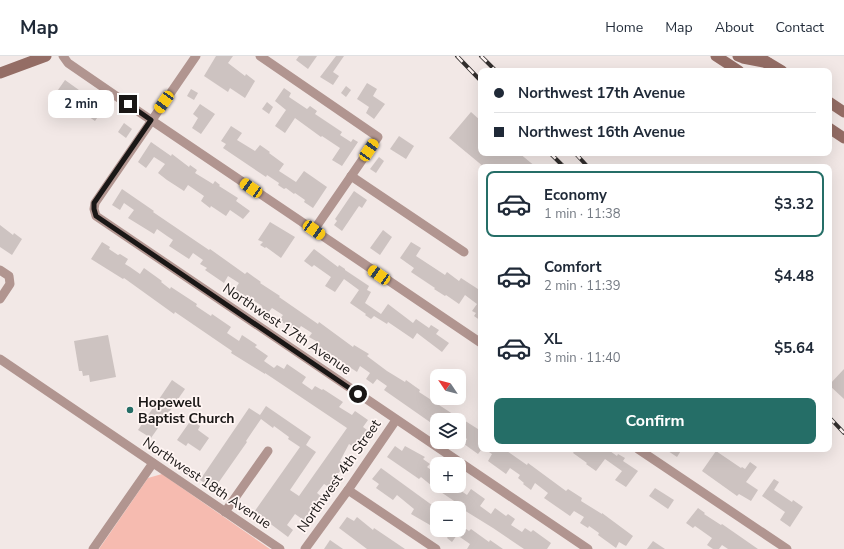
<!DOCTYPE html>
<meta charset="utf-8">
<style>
:root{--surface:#fff;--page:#f2f2f3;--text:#1f2937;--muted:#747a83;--line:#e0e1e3;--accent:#256e67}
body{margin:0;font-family:"Nunito Sans",sans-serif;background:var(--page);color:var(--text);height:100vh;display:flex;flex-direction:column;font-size:15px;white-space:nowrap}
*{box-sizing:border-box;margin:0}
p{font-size:13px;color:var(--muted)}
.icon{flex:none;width:22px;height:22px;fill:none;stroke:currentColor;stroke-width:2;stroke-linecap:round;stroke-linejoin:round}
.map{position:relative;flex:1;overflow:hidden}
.details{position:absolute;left:478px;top:108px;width:354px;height:288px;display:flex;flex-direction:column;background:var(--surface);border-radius:8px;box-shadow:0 4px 16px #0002}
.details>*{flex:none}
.top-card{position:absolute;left:478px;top:12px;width:354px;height:88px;border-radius:8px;box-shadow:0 4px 16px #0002;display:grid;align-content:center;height:88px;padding:0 16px;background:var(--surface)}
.needle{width:26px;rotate:305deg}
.buttons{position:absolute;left:430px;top:313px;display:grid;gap:8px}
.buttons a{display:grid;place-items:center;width:36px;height:36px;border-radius:8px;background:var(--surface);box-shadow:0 4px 16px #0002;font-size:20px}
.end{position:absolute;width:18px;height:18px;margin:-9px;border:5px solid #1a1716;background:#fff;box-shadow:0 0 0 2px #fff}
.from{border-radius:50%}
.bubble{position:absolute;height:28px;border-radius:8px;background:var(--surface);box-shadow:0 4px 16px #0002;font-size:13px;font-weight:700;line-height:28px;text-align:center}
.car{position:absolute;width:12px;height:24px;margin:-12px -6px;border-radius:5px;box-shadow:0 0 3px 1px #0007;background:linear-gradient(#f5c518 24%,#345 0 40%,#f5c518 0 76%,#345 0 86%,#f5c518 0)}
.top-card b{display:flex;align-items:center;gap:14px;height:38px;font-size:15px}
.top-card b+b{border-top:1px solid var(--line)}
.top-card i{width:10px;height:10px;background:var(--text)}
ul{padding:7px 0 0;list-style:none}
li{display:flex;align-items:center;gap:12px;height:66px;margin:0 8px 6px;padding:0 8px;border:2px solid transparent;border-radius:8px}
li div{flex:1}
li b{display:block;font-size:15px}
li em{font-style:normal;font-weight:700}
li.active{border-color:var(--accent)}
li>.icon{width:36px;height:36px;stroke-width:1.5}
.primary-button{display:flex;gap:8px;margin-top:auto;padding:8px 16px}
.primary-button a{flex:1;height:46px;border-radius:8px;background:var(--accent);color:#fff;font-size:16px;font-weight:700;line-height:46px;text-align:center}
header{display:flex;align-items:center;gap:24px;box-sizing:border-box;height:56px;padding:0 20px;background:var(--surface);border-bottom:1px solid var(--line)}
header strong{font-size:19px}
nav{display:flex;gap:22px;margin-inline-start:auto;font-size:14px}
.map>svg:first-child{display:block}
</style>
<header>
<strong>Map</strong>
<nav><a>Home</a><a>Map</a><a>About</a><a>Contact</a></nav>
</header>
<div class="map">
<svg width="844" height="493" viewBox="0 0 844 493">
<rect width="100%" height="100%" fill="#f2e8e6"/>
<path fill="#f6bbb0" d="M162,418L270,493H99L148,422Z"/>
<g fill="#cdc3c1">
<path d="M216,0H233L228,7L245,20L246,18L255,25L245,42L230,32L228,36L204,20Z"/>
<path d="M299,0H317L308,13L296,4Z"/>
<path d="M336,0H344L333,16L339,20L333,29L320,21Z"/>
<path d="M65,24L104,52L95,65L82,56L79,60L67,51L72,44L58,34Z"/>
<path d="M367,27L377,33L373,40L385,48L374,63L366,57L369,51L357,43Z"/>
<path d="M346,30L351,34L346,41L341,37Z"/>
<path d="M284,32L291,37L289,41L307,53L310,50L317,55L315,58L342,76L340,79L351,86L353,83L358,86L342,110L332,104L340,92L322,80L321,81L295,62L285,77L275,70L286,54L275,45Z"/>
<path d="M191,33L198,37L194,44L187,40Z"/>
<path d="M267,46L273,51L269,58L262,53Z"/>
<path d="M200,48L215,58L201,78L192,72L198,62L193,58Z"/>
<path d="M471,56L481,65V97H519L536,111H484L449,82Z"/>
<path d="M124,67L132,73L126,82L118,76Z"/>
<path d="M231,70L242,77L237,84L255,95L260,89L270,96L269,97L284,108L279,115L296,126L304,115L327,131L313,152L304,146L305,144L295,137L294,138L286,132L284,133L278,129L279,127L267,119L266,121L223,92L226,88L221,85Z"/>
<path d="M399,80L414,90L406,103L390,93Z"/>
<path d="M151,86L171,100L172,98L189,111L190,109L197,114L195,117L213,128L215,125L220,129L219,130L238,142L236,145L250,155L243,163L230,154L226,160L211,150L210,152L201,145L204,140L188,129L184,135L167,124L158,117L165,108L154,101L146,112L138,106Z"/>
<path d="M379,101L384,105L376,117L370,113Z"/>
<path d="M122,133L154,155L153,156L209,194L210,193L245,218L247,216L261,226L260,227L280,240L279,241L318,268L319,266L353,291L354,289L369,298L367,300L387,315L405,326L406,324L420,334L419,336L459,362V361L481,375V394L478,398L464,388L467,383L459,377V364H437V371L384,334L387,330L377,323L373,328L366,323L370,317L360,310L357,316L315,288L316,285L309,281L312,277L301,270L297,276L279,264L283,259L272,252L268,257L261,252L262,250L250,242L249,243L235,233L239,227L228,220L224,227L205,214L207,212L200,208L203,204L193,197L189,203L169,190L173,184L167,180L157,173L154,178L128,162L134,154L124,147L120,154L112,149Z"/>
<path d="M354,135L367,144L362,152L359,150L342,175L334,169L337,165L335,163Z"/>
<path d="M270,166L295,181L281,202L266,191L265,192L260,189L263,186L258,184Z"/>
<path d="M0,169L13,179L14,177L22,183L12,199L0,191Z"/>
<path d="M383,174L392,181L380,199L370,192Z"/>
<path d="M102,186L110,191L109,193L118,199L120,198L128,203L125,208L130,211L140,218L144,212L162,225L161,226L170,233L171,231L197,248L196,250L211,260L212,258L231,271L227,277L239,285L242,279L257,289L255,291L268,300L264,305L274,312L277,309L284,313L287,308L306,321L302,327L312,334L315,330L322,334L323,333L343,346L339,351L352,359L355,355L368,364L363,371L367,374L361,384L355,392L349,388L340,405L345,408L329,431L324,428L317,437L322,441L305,465L295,458L287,469L293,474L288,481L268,466L266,468L252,459L300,391L288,383L289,381L274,370L273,372L261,363L246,385L247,386L214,433L200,424L249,352L260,359L266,350L311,381L306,389L316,396L290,434L299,440L347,372L265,317V318L231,297L232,295L175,256L174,258L124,222L123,223L91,203Z"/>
<path d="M411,186L421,192L416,200L445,219L447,216L459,225L461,222L481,235V265L474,260L476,257L472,255L477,248L465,239L459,248L446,239L445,240L434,233L435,232L411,216L414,212L400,202Z"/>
<path d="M314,193L338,211L339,209L345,213V214L369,230L367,234L371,236L365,247L381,258L388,248L413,267L416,263L429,272L431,269L439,274L436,278L449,287L442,296L417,277L413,283L388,266L387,268L374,260L371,263L365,259L366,258L350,247L359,234L344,223L335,236L325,230L331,221L314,209L312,211L304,205Z"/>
<path d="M108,279L116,321L90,326L89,319L83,320L82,315H79L74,285Z"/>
<path d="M844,313V343L829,329Z"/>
<path d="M172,324L185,333L151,382L138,374Z"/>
<path d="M191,364L200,370L198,374L209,382L200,395L188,387L186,390L177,384Z"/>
<path d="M395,390L402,395L405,390L425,401L423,403L430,408L427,411L437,418V430H454L467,439L471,433L485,443L480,450L491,458L495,452L506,460L508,458L515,463L511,469L522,476L525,472L531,476L533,474L551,487L547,493H524L493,472L459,451L460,449L432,430L421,421L419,423L387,401Z"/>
<path d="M484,393H504L527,409L528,407L566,435L568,433L582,442L581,445L602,458V457L633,480L626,490L619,486L616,492L598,479L599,477L589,470L588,472L580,467L584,461L574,455L570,460L544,442L548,437L535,427L531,434L523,428L524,427L518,422L520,419L510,412L506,418L488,405L492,398Z"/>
<path d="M576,393H607L617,400L618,398L625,402L623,405L638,415L626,431L615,424L622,415L605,403L596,415L586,408L587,407L573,397Z"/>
<path d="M665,393H682L677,401Z"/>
<path d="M716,395L741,412L742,411L745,413L750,406L757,411L746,426L758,434L751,445L739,438L737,440L702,415Z"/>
<path d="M381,412L436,452L437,469L433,466L430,469L411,458L414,453L397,439L393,444L376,432L379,428L372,423Z"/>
<path d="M774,423L779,426L774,434L792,446L793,444L803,451L790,471L780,464L785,456L762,440Z"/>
<path d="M655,432L674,444L668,453L649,440Z"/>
<path d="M698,452L705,457L704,458L721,469L722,468L758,493H728L722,489L719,493H713L707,489L712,482L695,470L693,472L686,467Z"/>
<path d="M347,461L354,465L357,461L373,474L374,472L405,493H367L339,472Z"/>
<path d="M459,468L469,475L471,473L489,486L490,484L503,493H467L470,488L457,479L452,486L447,482L451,476L449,474H459Z"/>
<path d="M330,484L343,493H324Z"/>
<path d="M653,485L665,493H647Z"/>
</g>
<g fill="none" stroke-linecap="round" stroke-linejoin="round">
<g stroke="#b19590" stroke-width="9">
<path d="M63,0L68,7L151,64L481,287"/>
<path d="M196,0L95,147L94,153L96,160L588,493"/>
<path d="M260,0L378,81L314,174"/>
<path d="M351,120L464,196"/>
<path d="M0,214L9,220L10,228L0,243"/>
<path d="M0,303L280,493"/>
<path d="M638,393L787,493"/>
<path d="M348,434L436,493"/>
<path d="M225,456L268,395"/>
<path d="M93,493L153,407"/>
<path d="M305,493L348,434L396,364"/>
</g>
<g stroke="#946d65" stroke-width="11">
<path d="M716,0L739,15"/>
<path d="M738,0L743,2L768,7"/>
<path d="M762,3L782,15"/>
<path d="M0,17L46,0"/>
<path d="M829,46L844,56"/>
<path d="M829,72L844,82"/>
</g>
<defs>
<g id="rail">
<path d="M457,0L481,25"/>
<path d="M481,0L496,15"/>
<path d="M550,97L564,111"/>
<path d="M575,97L588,111"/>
<path d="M829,361L844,377"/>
</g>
</defs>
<use href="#rail" stroke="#322e2d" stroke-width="4"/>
<use href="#rail" stroke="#fff5f3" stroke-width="2.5" stroke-dasharray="8" stroke-linecap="butt"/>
</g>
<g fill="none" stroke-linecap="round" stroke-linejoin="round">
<path stroke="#1a1716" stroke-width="5" d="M128,48L151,64L94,147V153L96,160L358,338"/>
</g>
<circle fill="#256e67" stroke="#fff5f3" stroke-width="1.5" cx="130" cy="354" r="4"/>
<g text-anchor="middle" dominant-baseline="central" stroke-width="3.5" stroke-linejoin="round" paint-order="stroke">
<g font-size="14" fill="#1a1716" stroke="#fff5f3">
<text transform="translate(287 273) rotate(34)">Northwest 17th Avenue</text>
<text transform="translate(339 420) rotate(-55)">Northwest 4th Street</text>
<text transform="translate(207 427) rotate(34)">Northwest 18th Avenue</text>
</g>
<g font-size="14" font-weight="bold" fill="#1a1716" stroke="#fff5f3" text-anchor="start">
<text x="138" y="346">Hopewell<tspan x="138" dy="16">Baptist Church</tspan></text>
</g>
</g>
</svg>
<div class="buttons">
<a><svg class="needle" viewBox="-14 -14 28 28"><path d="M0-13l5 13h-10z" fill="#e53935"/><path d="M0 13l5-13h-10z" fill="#747a83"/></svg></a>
<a><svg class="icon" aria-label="layers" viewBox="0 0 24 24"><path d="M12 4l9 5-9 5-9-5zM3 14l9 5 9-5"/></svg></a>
<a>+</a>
<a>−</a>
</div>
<i class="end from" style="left:358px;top:338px"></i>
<i class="end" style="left:128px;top:48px"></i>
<div class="bubble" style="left:48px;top:34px;width:66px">2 min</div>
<i class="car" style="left:164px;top:46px;rotate:215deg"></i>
<i class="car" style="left:369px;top:94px;rotate:34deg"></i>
<i class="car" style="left:251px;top:132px;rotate:304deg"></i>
<i class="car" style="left:314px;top:174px;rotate:124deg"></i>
<i class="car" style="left:379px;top:219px;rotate:304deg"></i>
<div class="top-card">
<b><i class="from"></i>Northwest 17th Avenue</b>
<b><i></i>Northwest 16th Avenue</b>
</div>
<section class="details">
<ul>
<li class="active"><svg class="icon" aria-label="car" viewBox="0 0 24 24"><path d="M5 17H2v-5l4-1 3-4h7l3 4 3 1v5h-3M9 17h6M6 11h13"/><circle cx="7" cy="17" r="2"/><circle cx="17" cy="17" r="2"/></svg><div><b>Economy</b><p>1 min · 11:38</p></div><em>$3.32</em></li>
<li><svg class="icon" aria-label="car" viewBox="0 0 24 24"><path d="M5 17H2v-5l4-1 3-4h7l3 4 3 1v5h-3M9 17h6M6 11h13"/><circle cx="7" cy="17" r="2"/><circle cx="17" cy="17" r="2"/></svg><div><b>Comfort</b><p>2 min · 11:39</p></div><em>$4.48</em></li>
<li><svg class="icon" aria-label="car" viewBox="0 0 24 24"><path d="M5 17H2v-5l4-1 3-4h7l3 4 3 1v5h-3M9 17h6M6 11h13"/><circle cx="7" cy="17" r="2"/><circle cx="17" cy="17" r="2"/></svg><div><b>XL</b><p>3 min · 11:40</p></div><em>$5.64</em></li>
</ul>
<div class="primary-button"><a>Confirm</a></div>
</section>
</div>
